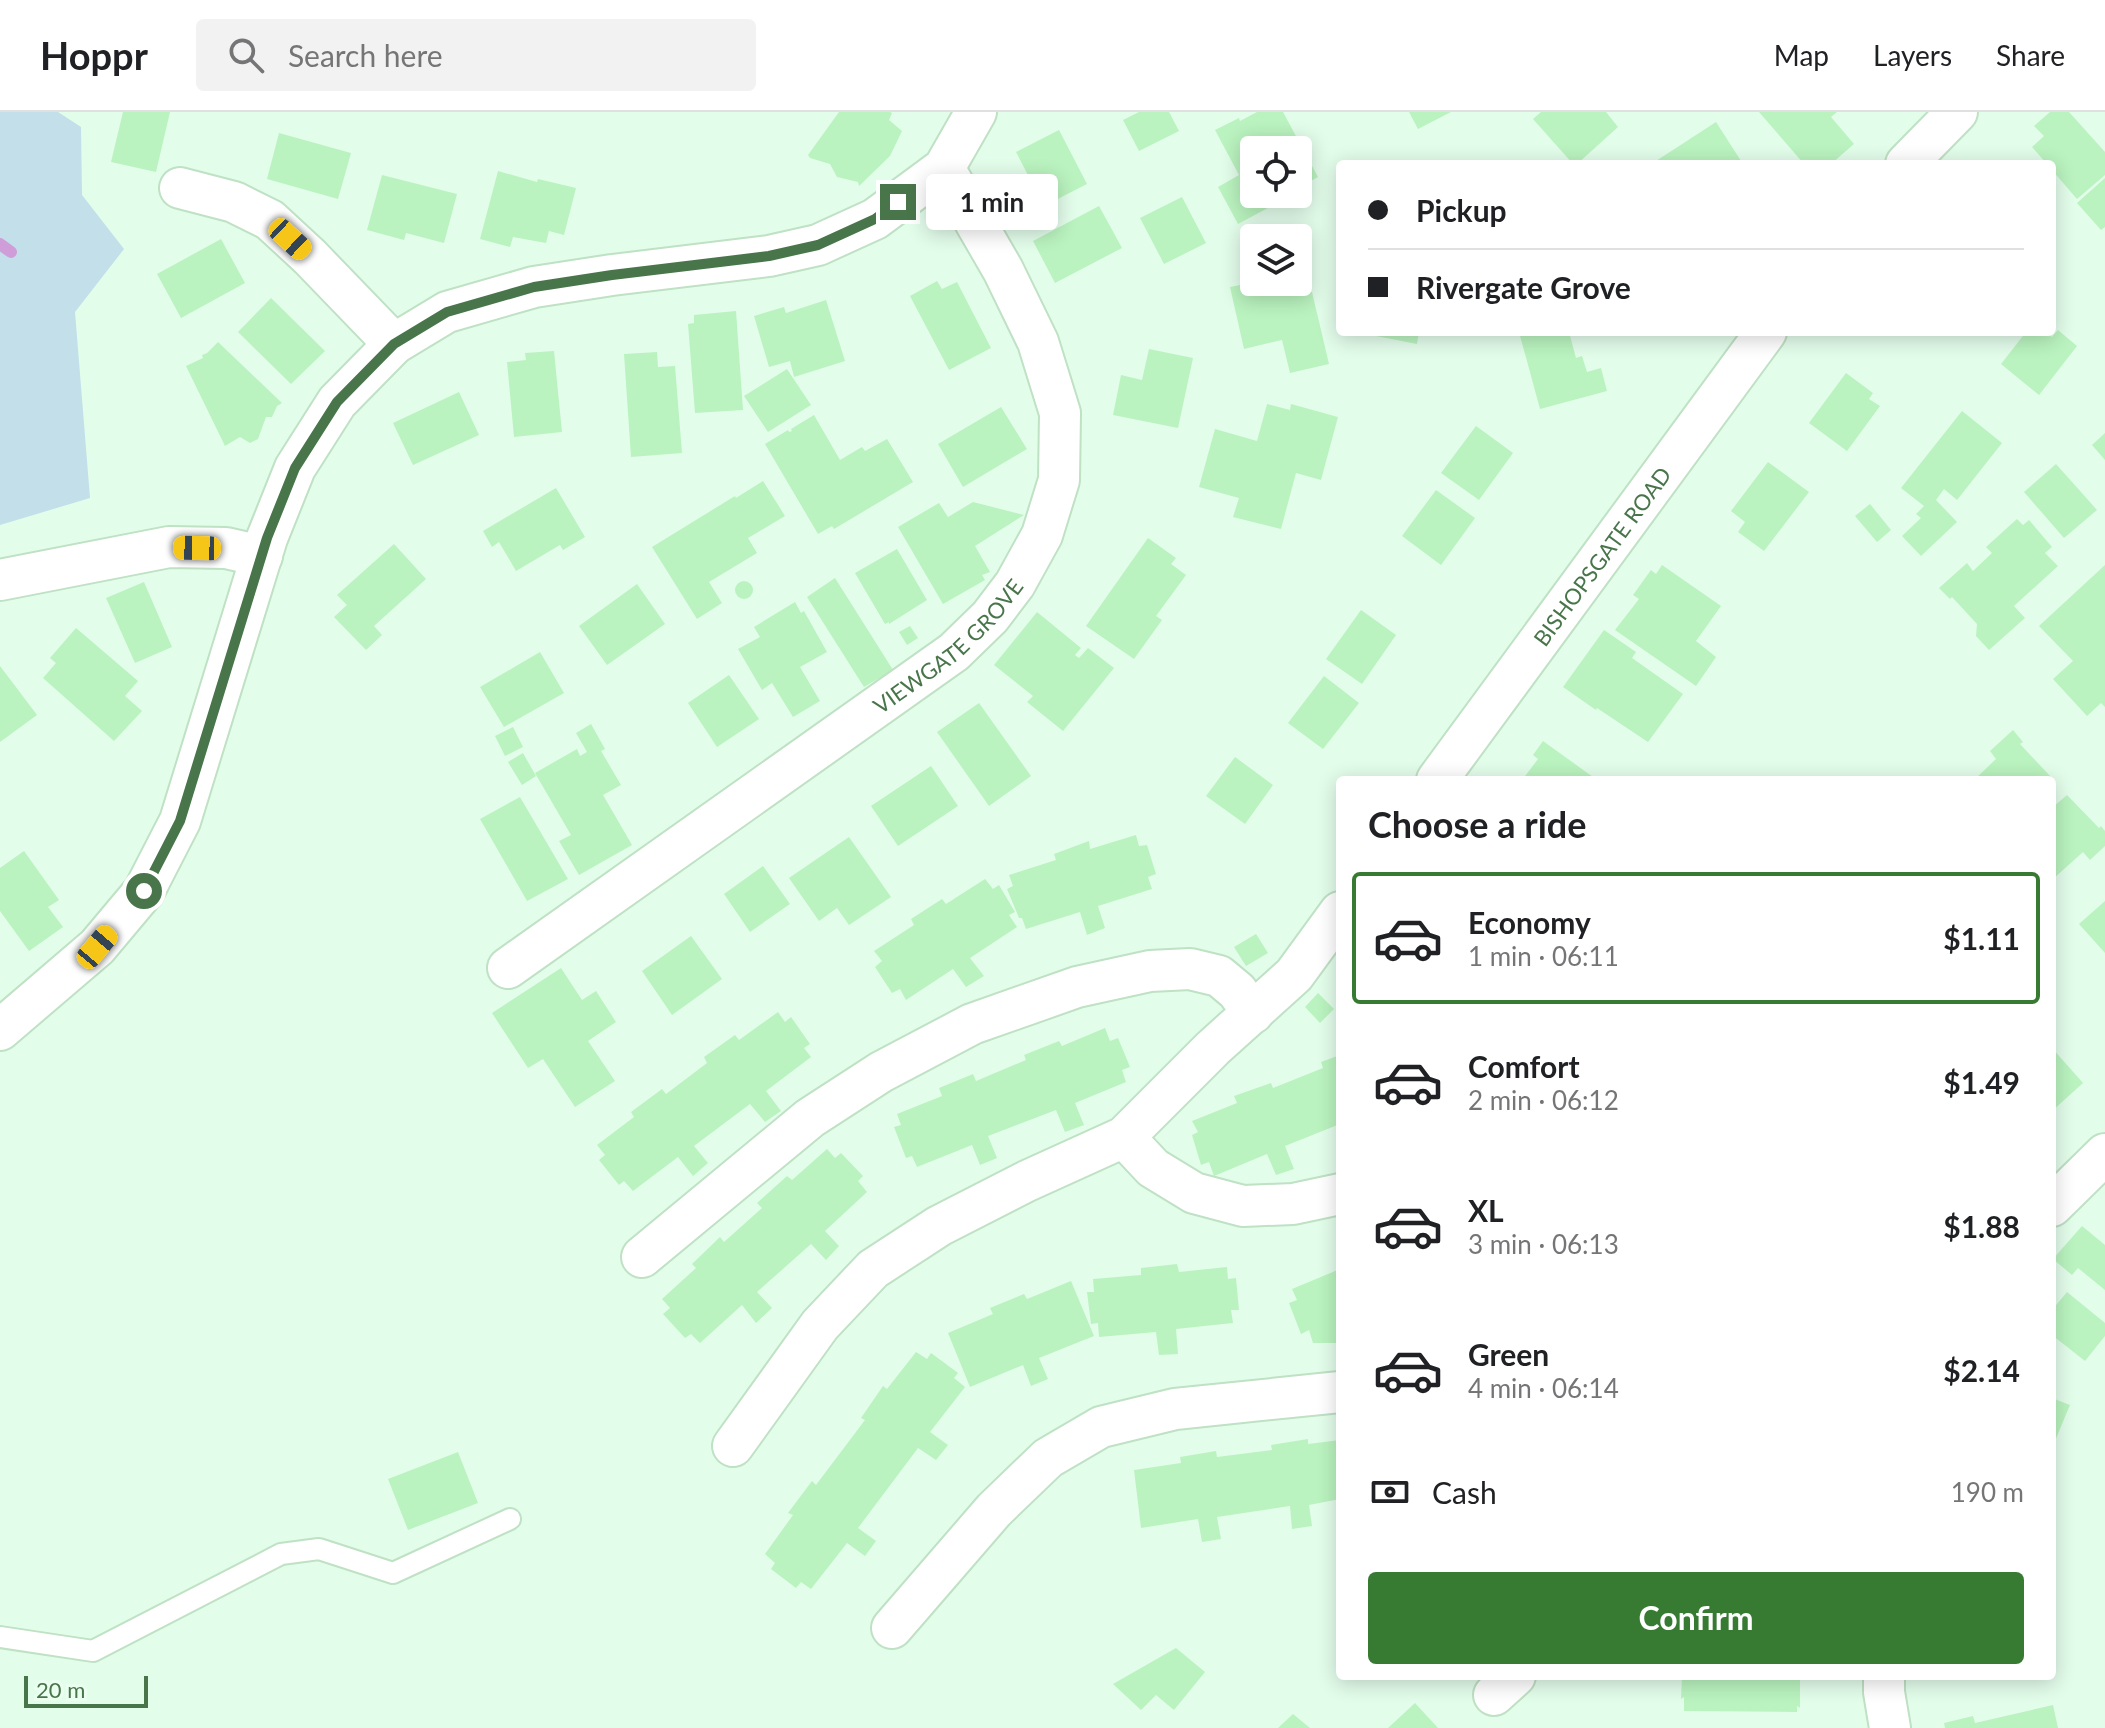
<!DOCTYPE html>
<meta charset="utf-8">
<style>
:root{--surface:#fff;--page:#f2f2f2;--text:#202124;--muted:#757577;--line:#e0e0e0;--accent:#377b33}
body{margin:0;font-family:Lato,sans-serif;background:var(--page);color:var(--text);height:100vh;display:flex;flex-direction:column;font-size:30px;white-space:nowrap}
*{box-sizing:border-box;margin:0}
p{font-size:26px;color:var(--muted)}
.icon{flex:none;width:44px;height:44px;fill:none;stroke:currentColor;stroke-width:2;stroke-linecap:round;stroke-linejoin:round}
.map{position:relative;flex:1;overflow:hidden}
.panel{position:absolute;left:1336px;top:664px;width:720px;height:904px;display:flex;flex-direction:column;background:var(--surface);border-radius:8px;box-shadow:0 4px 20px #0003}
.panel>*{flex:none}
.banner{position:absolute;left:1336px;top:48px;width:720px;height:176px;border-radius:8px;box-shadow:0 4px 20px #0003;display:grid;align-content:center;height:176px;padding:0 32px;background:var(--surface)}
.buttons{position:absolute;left:1240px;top:24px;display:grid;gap:16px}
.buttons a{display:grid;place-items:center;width:72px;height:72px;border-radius:8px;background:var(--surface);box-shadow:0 4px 20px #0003;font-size:40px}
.scale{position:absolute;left:24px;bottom:20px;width:124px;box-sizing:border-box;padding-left:8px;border:4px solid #49754b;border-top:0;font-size:22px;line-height:28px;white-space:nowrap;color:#49754b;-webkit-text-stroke:6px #eafff0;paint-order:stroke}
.end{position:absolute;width:36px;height:36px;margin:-18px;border:10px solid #49754b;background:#fff;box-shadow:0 0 0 4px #fff}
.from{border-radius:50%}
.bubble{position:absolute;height:56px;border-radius:8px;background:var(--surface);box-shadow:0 4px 20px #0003;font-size:26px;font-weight:700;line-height:56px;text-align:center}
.car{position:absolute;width:24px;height:48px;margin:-24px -12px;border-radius:10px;box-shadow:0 0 6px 2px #0007;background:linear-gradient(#f5c518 24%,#345 0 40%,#f5c518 0 76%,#345 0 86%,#f5c518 0)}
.banner b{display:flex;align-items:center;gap:28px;height:76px;font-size:30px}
.banner b+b{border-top:2px solid var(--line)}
.banner i{width:20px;height:20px;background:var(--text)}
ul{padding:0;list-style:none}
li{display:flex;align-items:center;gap:24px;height:132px;margin:0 16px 12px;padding:0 16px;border:4px solid transparent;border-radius:8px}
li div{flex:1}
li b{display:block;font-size:30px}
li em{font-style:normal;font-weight:700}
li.on{border-color:var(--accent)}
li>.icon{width:72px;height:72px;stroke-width:1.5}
h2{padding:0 32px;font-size:36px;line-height:96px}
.pay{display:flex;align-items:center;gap:20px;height:88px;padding:0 32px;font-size:30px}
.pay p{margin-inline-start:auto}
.cta{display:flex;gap:16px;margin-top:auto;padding:16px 32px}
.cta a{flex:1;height:92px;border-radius:8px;background:var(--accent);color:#fff;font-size:32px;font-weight:700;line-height:92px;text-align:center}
header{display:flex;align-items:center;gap:48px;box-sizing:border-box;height:112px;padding:0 40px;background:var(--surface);border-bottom:2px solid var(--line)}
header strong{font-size:38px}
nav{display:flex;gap:44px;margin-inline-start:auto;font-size:28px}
.search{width:560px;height:72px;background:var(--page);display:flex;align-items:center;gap:20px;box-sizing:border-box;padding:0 28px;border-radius:8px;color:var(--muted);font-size:30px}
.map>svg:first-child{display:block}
</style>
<header>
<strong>Hoppr</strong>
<div class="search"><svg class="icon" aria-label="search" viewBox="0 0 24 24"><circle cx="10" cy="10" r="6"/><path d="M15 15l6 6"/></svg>Search here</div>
<nav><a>Map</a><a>Layers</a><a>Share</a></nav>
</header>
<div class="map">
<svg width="2105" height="1616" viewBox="0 0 2105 1616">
<rect width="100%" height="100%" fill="#e3fdeb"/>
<path fill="#c2dfea" d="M0,0H58L81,15L82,83L124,137L75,200L90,386L0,413Z"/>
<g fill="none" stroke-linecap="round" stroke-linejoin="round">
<path stroke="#cf9dd8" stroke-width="12" d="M0,132L11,140"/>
</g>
<g fill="#baf3bf">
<path d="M123,0H170L156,60L111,50Z"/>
<path d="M839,0H890L892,1L889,8L902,19L890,44L859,74L858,70L837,65L830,52L810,46L808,43Z"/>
<path d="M1139,0H1169L1179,19L1139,39L1123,8Z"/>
<path d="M1257,0H1283L1318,65L1298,76V38H1254V82H1286L1279,86L1281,89L1238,112L1218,75L1239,63L1215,18L1239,6L1240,9Z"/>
<path d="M1409,0H1451L1418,17Z"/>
<path d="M1541,0H1606L1618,15L1577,52H1573L1533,7Z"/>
<path d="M1759,0H1837L1831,5L1854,32L1831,52H1804Z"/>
<path d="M2050,0H2069L2105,40V63L2077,87L2052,58V52H2047L2032,35L2044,24L2034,14Z"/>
<path d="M1716,10L1743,52H1658L1656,49Z"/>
<path d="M1059,18L1087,72L1044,94L1016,40Z"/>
<path d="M279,21L351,41L338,87L267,67Z"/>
<path d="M498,59L537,70L538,67L576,76L564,123L549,119L546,131L513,125L510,135L480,127Z"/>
<path d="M382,63L457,82L444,131L406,121L404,128L367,118Z"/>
<path d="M2105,66V115L2101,118L2077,91Z"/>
<path d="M1182,85L1206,131L1164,152L1140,106Z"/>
<path d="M1099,94L1122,136L1055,171L1033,129Z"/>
<path d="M221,127L245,171L181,206L157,162Z"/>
<path d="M1254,163V170H1294L1297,184L1312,180L1329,252L1290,261L1282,228L1244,237L1230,175L1245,172L1243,165Z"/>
<path d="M937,169L942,177L957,170L991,236L949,258L910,184Z"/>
<path d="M271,186L325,239L291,272L238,220Z"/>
<path d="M826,188L845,249L794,265L790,249L769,255L754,204L784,195L786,201Z"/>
<path d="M736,199L743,298L695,301L688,212L694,211V203Z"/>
<path d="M2058,218L2077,234L2039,283L2001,252L2026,220H2046L2052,225Z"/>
<path d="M1372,220H1419L1417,232L1371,223Z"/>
<path d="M1519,220H1569L1576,246L1582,244L1587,260L1601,256L1607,279L1540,297Z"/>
<path d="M218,230L282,291L277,294L272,305H266L258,327L250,331L240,325L225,334L186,254L203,246L202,243L207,241Z"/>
<path d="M1149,237L1193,246L1178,316L1113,303L1121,263L1142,268Z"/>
<path d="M554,239L562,320L514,325L507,250L526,248L525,241Z"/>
<path d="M657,240L658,255L675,254L682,341L631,345L624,242Z"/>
<path d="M787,257L811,293L768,320L744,284Z"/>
<path d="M1846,261L1873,281L1869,287L1880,294L1847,339L1809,311Z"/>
<path d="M459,280L479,323L413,353L393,311Z"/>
<path d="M1267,292L1290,298L1291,292L1338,305L1321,368L1296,361L1281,417L1233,405L1239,386L1199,375L1215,317L1257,329Z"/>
<path d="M1001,295L1027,337L963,375L938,332Z"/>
<path d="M1962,299L2002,331L1957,388L1944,377L1936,388L1957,410L1921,444L1902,424L1921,406L1916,402L1924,394L1901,376Z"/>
<path d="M814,303L840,348L862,335L865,339L887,327L913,370L834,417L832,414L818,422L765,332L788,318L789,320L792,319L791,317Z"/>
<path d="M1476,314L1513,341L1479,388L1441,361Z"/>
<path d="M2105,321V348L2092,333Z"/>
<path d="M1768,350L1809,380L1764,439L1738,420L1745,410L1731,399Z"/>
<path d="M2056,352L2097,398L2064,426L2024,380Z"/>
<path d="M763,369L785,404L748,426L757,441L709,470L722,491L697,507L652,435L735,384L736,386Z"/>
<path d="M556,376L585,425L563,438L560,433L516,459L499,430L492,435L483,419Z"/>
<path d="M1436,378L1475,406L1441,453L1402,424Z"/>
<path d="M973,390L1024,403L975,434L990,460L982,463L985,468L943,492L898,415L939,391L948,405Z"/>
<path d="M1870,392L1891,418L1877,430L1855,404Z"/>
<path d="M2017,407L2023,413L2029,408L2052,435L2045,441L2058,454L2014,494L2025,506L1989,538L1976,524L1977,512L1952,485L1950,487L1939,476L1967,451L1973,459L1992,441L1986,435Z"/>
<path d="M1148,426L1176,446L1171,452L1186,463L1156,504L1162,508L1134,547L1086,514Z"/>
<path d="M394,432L426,467L374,514L382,523L366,538L334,505L347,493L337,483Z"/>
<path d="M897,437L927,488L889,512V510L885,512L855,461Z"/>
<path d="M1662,453L1721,494L1696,529L1716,545L1696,574L1615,518L1639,487L1633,483L1651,458L1656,462Z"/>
<path d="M2105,453V595L2101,591L2087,604L2053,567L2073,549L2039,514Z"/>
<path d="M835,466L893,558L864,575L807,485Z"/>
<circle cx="744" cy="478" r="9"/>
<path d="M144,470L172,535L135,551L106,486Z"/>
<path d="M637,472L665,512L607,553L579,514Z"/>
<path d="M795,490L801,501L804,499L827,540L800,555L820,589L793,605L772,571L762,578L738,537L760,525L754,515Z"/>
<path d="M1361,498L1396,523L1362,572L1326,547Z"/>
<path d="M1037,500L1081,536L1075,543L1079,546L1088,536L1114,556L1063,619L1027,590L1033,584L994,553Z"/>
<path d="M910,514L918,526L907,533L899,520Z"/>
<path d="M76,516L138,569L125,584L142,599L114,629L43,566L56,551L50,546Z"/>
<path d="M1604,518L1636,540L1632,546L1683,582L1648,630L1597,596L1596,598L1563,575Z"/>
<path d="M540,540L564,581L504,615L480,575Z"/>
<path d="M0,554L37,603L0,630Z"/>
<path d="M729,563L759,607L717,635L688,591Z"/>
<path d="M1324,564L1359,591L1323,637L1288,611Z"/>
<path d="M979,591L1031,664L989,694L937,620Z"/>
<path d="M591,612L605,637L601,639L621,673L603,683L632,733L579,763L559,729L571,723L535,661L577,637L580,644L587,640L576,621Z"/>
<path d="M513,615L523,635L505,644L495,624Z"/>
<path d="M2013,618L2023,630L2020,632L2052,666L2050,668H1974L1996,647L1990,639Z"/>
<path d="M1543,629L1593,665L1590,668H1522L1538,647L1533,643Z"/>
<path d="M523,641L536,664L522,673L508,650Z"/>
<path d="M1235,645L1273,673L1245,712L1206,684Z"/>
<path d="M931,654L958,694L898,734L871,694Z"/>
<path d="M2067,683L2099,716L2101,714L2105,719V734L2090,748L2083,740L2053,767L2052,696Z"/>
<path d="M520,685L568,767L527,789L480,707Z"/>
<path d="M1136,723L1139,734L1147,733L1156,762L1148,765L1152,777L1098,794L1105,816L1087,823L1080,800L1026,817L1022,806H1019L1007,777L1013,774L1009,763L1056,748L1054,742L1089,729L1090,737Z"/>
<path d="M849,725L891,785L849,813L837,796L819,809L789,766Z"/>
<path d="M24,739L59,788L48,795L63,815L29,839L0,799V756Z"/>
<path d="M763,754L790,792L750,820L724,782Z"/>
<path d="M985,767L993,777L999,773L1015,800L1009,803L1017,815L970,846L984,864L966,875L953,857L906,888L900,877L892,881L875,855L882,849L874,839L914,813L911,807L942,787L946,792Z"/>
<path d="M2105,789V841L2079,812Z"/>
<path d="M1256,822L1268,841L1246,854L1234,835Z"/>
<path d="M691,824L722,867L672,903L642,859Z"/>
<path d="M561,856L582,888L596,879L616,910L588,929L615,969L575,995L543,947L528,956L492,901Z"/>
<path d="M1318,881L1334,897L1320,911L1305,895Z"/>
<path d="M778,900L785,910L791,905L810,932L804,936L811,945L766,979L781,999L765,1010L750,992L694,1034L708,1051L693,1064L678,1045L633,1079L624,1069L619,1073L599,1048L605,1043L597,1033L634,1005L631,1000L662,977L666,982L707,951L704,945L735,923L739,928Z"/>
<path d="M1105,916L1110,929L1118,926L1130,955L1122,958L1126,970L1075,991L1084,1013L1065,1020L1056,998L988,1024L997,1046L980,1053L972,1033L917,1055L912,1044L906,1046L894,1015L901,1013L897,1002L942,984L939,976L973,962L976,969L1026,948L1024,943L1059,929L1062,934Z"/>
<path d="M2052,936L2083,971L2052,999Z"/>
<path d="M1340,943V1012L1285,1034L1294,1057L1276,1063L1267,1042L1214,1064L1209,1050L1201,1053L1192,1023L1198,1020L1192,1009L1237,991L1234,984L1271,971L1273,976L1323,956L1321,950Z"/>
<path d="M827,1037L835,1046L841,1041L863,1064L858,1069L867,1080L825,1119L839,1134L826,1148L811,1132L757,1180L772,1196L756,1211L742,1193L700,1231L691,1222L685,1226L663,1202L670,1196L662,1187L696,1156L692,1152L720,1125L724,1130L762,1096L757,1091L787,1064L792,1068Z"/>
<path d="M2082,1114L2105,1133V1178L2078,1156L2072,1163L2053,1147Z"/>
<path d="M1177,1152L1179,1160L1227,1155L1228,1167L1236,1166L1239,1198H1231L1233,1211L1176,1217L1178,1242L1159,1243L1156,1220L1099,1225L1098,1211L1091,1212L1087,1180H1094L1093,1167L1141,1163V1156Z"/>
<path d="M1340,1157V1231H1313L1309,1218L1301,1222L1289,1191L1297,1188L1292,1177Z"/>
<path d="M1071,1169L1094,1224L1039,1246L1048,1267L1031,1274L1023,1253L970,1275L948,1221L993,1202L990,1196L1024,1182L1027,1187Z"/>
<path d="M2067,1180L2105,1211V1224L2085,1249L2052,1223V1198Z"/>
<path d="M916,1240L927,1247L931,1241L958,1261L954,1266L965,1275L930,1320L948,1333L936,1348L918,1336L858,1416L876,1429L865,1444L847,1431L811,1477L801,1470L796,1476L771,1457L775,1451L765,1442L793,1403L788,1401L812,1369L816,1373L865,1308L861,1306L883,1274L887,1277Z"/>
<path d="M2052,1286L2070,1293L2052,1336Z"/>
<path d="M1308,1327V1332L1340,1328V1387L1309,1393L1312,1414L1292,1417L1290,1394L1217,1405L1221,1427L1202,1430L1198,1407L1141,1416L1134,1358L1181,1351L1180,1345L1216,1339L1217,1345L1272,1338L1271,1333Z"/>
<path d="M458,1340L478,1391L408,1418L388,1367Z"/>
<path d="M1176,1536L1205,1560L1174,1598L1156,1583L1141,1598L1113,1572Z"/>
<path d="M1682,1564H1800V1596L1797,1594V1600L1684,1599V1585L1681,1587Z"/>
<path d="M1415,1591L1438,1616H1388Z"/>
<path d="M2053,1593L2058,1616H1945L1944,1611L1973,1604L1975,1611Z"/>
<path d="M1293,1602L1310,1616H1278Z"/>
</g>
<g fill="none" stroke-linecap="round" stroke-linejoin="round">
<defs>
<path id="service" d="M0,1525L93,1539L281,1442L319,1437L393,1461L510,1407"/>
<g id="minor">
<path d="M1906,52L1957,0"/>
<path d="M180,76L234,90L270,108L310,145L394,232"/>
<path d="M0,468L169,435L226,436L262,444"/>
<path id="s1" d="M1437,668L1766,220"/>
<path id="s2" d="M508,856L954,540L990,505L1015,472L1042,423L1059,368L1060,301L1038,230L1003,158L944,56"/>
<path d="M0,918L97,835L144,779L180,709L267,426L295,356L337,290L394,232L447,200L534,175L612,163L769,144L818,133L875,107L944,56L976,0"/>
<path d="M1124,1025L1153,1056L1194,1081L1243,1094L1293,1092L1340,1082"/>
<path d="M2052,1094L2105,1042"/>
<path d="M642,1145L810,1006L881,960L972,912L1077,875L1150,859L1190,857L1219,864L1237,879L1253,901"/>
<path d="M733,1334L820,1213L873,1157L939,1114L1027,1069L1124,1025L1213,936L1294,863L1340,800"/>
<path d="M892,1516L994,1398L1048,1346L1101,1315L1175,1297L1340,1280"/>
<path d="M1884,1564V1580L1890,1616"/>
<path d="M1494,1583L1515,1564"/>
</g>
</defs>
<use href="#service" stroke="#bfe1c4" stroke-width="24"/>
<use href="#minor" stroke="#bfe1c4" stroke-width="44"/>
<use href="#service" stroke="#fff" stroke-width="20"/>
<use href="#minor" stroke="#fff" stroke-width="40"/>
</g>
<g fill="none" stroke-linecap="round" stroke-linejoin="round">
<path stroke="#49754b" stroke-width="10" d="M144,779L180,709L267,426L295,356L337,290L394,232L447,200L534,175L612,163L769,144L818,133L875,107L898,90"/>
</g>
<g text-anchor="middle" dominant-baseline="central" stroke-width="6" stroke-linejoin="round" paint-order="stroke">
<g font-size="22" fill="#49754b" stroke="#eafff0">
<text stroke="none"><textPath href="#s1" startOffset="278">BISHOPSGATE ROAD</textPath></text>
<text stroke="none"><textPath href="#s2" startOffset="546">VIEWGATE GROVE</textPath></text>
</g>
</g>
</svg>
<div class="buttons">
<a><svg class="icon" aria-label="locate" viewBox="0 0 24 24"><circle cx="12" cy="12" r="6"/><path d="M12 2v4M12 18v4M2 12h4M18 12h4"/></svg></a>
<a><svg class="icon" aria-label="layers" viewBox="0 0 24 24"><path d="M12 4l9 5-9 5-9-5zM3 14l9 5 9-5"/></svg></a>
</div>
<div class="scale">20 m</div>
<i class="end from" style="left:144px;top:779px"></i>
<i class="end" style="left:898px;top:90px"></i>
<div class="bubble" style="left:926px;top:62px;width:132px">1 min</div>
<i class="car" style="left:290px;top:127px;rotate:133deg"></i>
<i class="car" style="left:197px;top:436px;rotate:271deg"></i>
<i class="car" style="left:97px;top:835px;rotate:40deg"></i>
<div class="banner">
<b><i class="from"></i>Pickup</b>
<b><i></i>Rivergate Grove</b>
</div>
<section class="panel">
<h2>Choose a ride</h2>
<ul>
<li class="on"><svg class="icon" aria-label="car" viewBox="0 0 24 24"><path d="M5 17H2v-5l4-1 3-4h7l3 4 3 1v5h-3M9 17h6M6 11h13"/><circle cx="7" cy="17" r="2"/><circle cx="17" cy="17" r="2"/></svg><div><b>Economy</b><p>1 min · 06:11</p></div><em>$1.11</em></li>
<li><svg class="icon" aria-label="car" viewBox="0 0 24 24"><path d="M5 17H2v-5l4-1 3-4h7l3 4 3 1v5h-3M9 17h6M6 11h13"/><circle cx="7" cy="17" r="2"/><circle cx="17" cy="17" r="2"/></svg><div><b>Comfort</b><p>2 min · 06:12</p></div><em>$1.49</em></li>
<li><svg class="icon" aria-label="car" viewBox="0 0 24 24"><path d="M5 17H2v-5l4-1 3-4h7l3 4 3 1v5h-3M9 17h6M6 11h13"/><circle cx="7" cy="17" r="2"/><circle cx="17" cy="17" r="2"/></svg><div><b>XL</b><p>3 min · 06:13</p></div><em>$1.88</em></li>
<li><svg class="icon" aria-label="car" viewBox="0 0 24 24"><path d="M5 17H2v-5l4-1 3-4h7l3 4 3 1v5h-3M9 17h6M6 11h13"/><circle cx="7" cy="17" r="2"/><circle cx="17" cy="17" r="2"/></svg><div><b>Green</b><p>4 min · 06:14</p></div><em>$2.14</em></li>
</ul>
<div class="pay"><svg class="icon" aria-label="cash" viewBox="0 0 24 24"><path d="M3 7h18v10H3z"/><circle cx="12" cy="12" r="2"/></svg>Cash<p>190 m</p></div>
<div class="cta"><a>Confirm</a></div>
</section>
</div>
